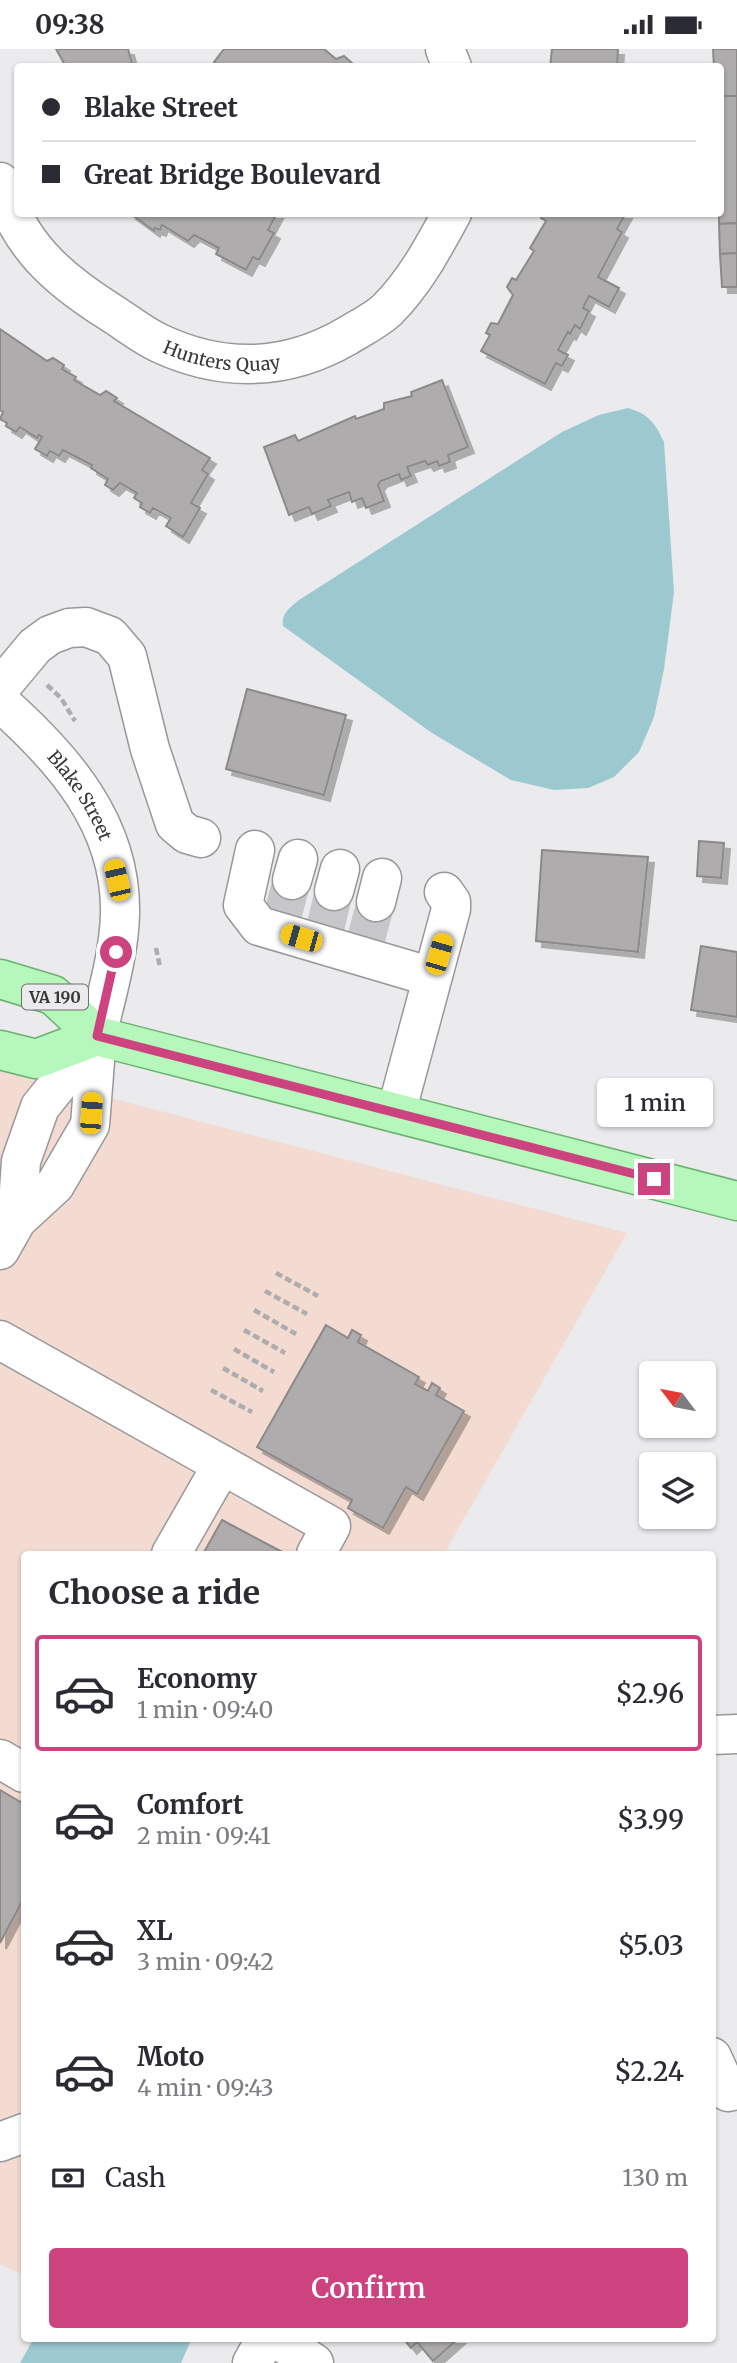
<!DOCTYPE html>
<meta charset="utf-8">
<style>
:root{--surface:#fff;--page:#f2f2f3;--text:#2b2b33;--muted:#7c7c81;--line:#e1e1e2;--accent:#cc4380}
body{margin:0;font-family:Merriweather,serif;background:var(--page);color:var(--text);height:100vh;display:flex;flex-direction:column;font-size:26px;white-space:nowrap}
*{box-sizing:border-box;margin:0}
p{font-size:23px;color:var(--muted)}
.icon{flex:none;width:38px;height:38px;fill:none;stroke:currentColor;stroke-width:2;stroke-linecap:round;stroke-linejoin:round}
.map{position:relative;flex:1;overflow:hidden}
.panel{position:absolute;left:21px;top:1502px;width:695px;height:791px;display:flex;flex-direction:column;background:var(--surface);border-radius:7px;box-shadow:0 2px 5px #0004}
.panel>*{flex:none}
.hud{position:absolute;left:14px;top:14px;width:710px;height:154px;border-radius:7px;box-shadow:0 2px 5px #0004;display:grid;align-content:center;height:154px;padding:0 28px;background:var(--surface)}
.needle{width:46px;rotate:302deg}
.buttons{position:absolute;left:639px;top:1312px;display:grid;gap:14px}
.buttons a{display:grid;place-items:center;width:77px;height:77px;border-radius:7px;background:var(--surface);box-shadow:0 2px 5px #0004;font-size:35px}
.end{position:absolute;width:32px;height:32px;margin:-16px;border:9px solid #cc4380;background:#fff;box-shadow:0 0 0 4px #fff}
.from{border-radius:50%}
.bubble{position:absolute;height:49px;border-radius:7px;background:var(--surface);box-shadow:0 2px 5px #0004;font-size:23px;font-weight:600;line-height:49px;text-align:center}
.car{position:absolute;width:21px;height:42px;margin:-21px -10px;border-radius:9px;box-shadow:0 0 5px 2px #0007;background:linear-gradient(#f5c518 24%,#345 0 40%,#f5c518 0 76%,#345 0 86%,#f5c518 0)}
.hud b{display:flex;align-items:center;gap:24px;height:66px;font-size:26px}
.hud b+b{border-top:2px solid var(--line)}
.hud i{width:18px;height:18px;background:var(--text)}
ul{padding:0;list-style:none}
li{display:flex;align-items:center;gap:21px;height:116px;margin:0 14px 10px;padding:0 14px;border:4px solid transparent;border-radius:7px}
li div{flex:1}
li b{display:block;font-size:26px}
li em{font-style:normal;font-weight:600}
li.active{border-color:var(--accent)}
li>.icon{width:63px;height:63px;stroke-width:1.5}
h2{padding:0 28px;font-size:32px;line-height:84px}
.pay{display:flex;align-items:center;gap:18px;height:77px;padding:0 28px;font-size:26px}
.pay p{margin-inline-start:auto}
.cta{display:flex;gap:14px;margin-top:auto;padding:14px 28px}
.cta a{flex:1;height:80px;border-radius:7px;background:var(--accent);color:#fff;font-size:28px;font-weight:600;line-height:80px;text-align:center}
.status{display:flex;justify-content:space-between;align-items:center;height:49px;padding:0 35px;background:var(--surface);direction:ltr}
.status svg{height:19px;fill:currentColor}
.map>svg:first-child{display:block}
</style>
<div class="status"><b>09:38</b><svg viewBox="0 0 49 12"><path d="M0 12V9h3v3zM5 12V6h3v6zM10 12V3h3v9zM15 12V0h3v12zM26 1h20v11H26zM47 4h2v5h-2z"/></svg></div>
<div class="map">
<svg width="737" height="2314" viewBox="0 0 737 2314">
<defs>
<filter id="shadow"><feDropShadow dx="6" dy="6" stdDeviation="0" flood-color="#0004"/></filter>
</defs>
<rect width="100%" height="100%" fill="#ebeaec"/>
<path fill="#f3dbd1" d="M0,1020L627,1184L444,1505H24V2227L0,2215Z"/>
<g fill="#9cc9d0">
<path d="M628,359C649,365 655,374 664,393L674,543L664,620L654,668L639,703L614,728L588,739L554,741L511,731L432,684L283,577C281,564 290,559 299,551L562,383L599,366Z"/>
<path d="M34,2289H192L181,2314H20Z"/>
</g>
<g fill="#aeacac" stroke="#8b8a89" stroke-width="2" filter="url(#shadow)">
<path d="M56,0H128L133,18H66Z"/>
<path d="M224,0H324L336,10L344,7L352,14L350,18H220L214,13Z"/>
<path d="M552,0H618L617,18H550Z"/>
<path d="M713,0H737V47H721V18H714Z"/>
<path d="M721,47H737V174L719,175Z"/>
<path d="M277,164L268,181L274,184L259,211L253,208L246,221L216,205L219,199L194,186L188,192L162,176L160,181L155,179L154,182L131,165Z"/>
<path d="M543,164H626L617,180L622,183L598,228L619,239L609,258L589,247L583,259L589,262L580,280L575,276L570,285L568,283L558,301L568,306L562,317L556,314L545,335L481,302L490,286L486,284L491,274L498,275L513,246L507,238L512,229L516,231L534,202L530,199L546,172L541,169Z"/>
<path d="M737,174V204L720,205L719,175Z"/>
<path d="M737,204V238H722L720,205Z"/>
<path d="M0,280L47,312L53,309L64,316L62,320L76,328L74,331L100,346L106,342L117,349L114,352L210,409L202,421L208,425L191,454L200,459L183,488L166,477L171,469L153,459L150,464L140,458L142,454L134,449L137,444L120,434L113,441L105,436L108,430L91,419L92,416L63,401L59,407L50,402L47,407L35,400L42,388L39,386L37,389L20,378L16,383L6,377L7,374L0,370L3,363L0,361Z"/>
<path d="M442,331L468,398L448,406L450,413L439,417L437,412L428,416L425,412L407,418L411,427L401,431L399,425L381,432L378,436L384,452L366,459L362,449L352,453L349,443L328,451L331,457L312,465L309,458L289,466L264,398L295,386L298,392L355,367L356,370L384,360V354L412,347L411,343Z"/>
<path d="M247,640L346,666L324,746L226,720Z"/>
<path d="M699,792L724,794L721,829L697,827Z"/>
<path d="M542,801L648,808L638,903L536,892Z"/>
<path d="M701,897L737,903V968L691,961Z"/>
<path d="M326,1276L348,1289L352,1281L361,1286L358,1293L419,1328L415,1335L428,1342L432,1334L440,1339L436,1346L464,1362L417,1445L406,1438L383,1479L348,1459L352,1451L257,1398Z"/>
<path d="M222,1471L286,1505H203Z"/>
<path d="M0,1741L24,1755V1849L0,1894Z"/>
<path d="M403,2289H459L433,2312L417,2293L411,2299Z"/>
</g>
<g fill="none" stroke-linecap="round" stroke-linejoin="round">
<g stroke="#c7c6c8" stroke-width="38" stroke-dasharray="38 19" stroke-linecap="butt">
<path d="M282,869L292,831"/>
<path d="M325,880L334,842"/>
<path d="M366,890L376,853"/>
</g>
<defs>
<g id="minor">
<path d="M445,0L452,18"/>
<path id="s1" d="M0,133C18,195 56,229 110,263C126,273 142,286 159,294C223,324 287,322 347,287C360,279 375,272 387,261C415,233 433,199 452,164"/>
<path d="M0,639L35,597L50,586L69,579L86,578L110,587L127,607L150,700L175,775L187,785L201,789"/>
<path id="s2" d="M0,653C63,709 122,775 120,865C119,906 106,947 97,987"/>
<path d="M255,801L243,856L259,877L432,928"/>
<path d="M292,831L298,810"/>
<path d="M334,842L340,820"/>
<path d="M376,853L382,829"/>
<path d="M396,1064L451,860V853L444,843"/>
<path d="M0,1201L17,1171L55,1136L90,1076L97,987L40,1058L21,1112L17,1171"/>
<path d="M0,1291L331,1477L316,1505"/>
<path d="M171,1505L222,1416"/>
<path d="M712,1686L737,1685"/>
<path d="M0,1710L24,1724"/>
<path d="M712,2008L728,2043L737,2041"/>
<path d="M0,2093L24,2084"/>
<path d="M275,2289L314,2314"/>
<path d="M252,2314L266,2289"/>
</g>
<g id="major">
<path d="M0,930L53,946L97,987L737,1152"/>
<path d="M0,1001L36,1010L97,987"/>
</g>
</defs>
<use href="#minor" stroke="#989899" stroke-width="41"/>
<use href="#major" stroke="#6bb170" stroke-width="41"/>
<g stroke="#adacae" stroke-width="4.5" stroke-dasharray="7 3.5" stroke-linecap="butt">
<path d="M47,636L61,649L75,672"/>
<path d="M156,899L160,918"/>
<path d="M276,1224L318,1247"/>
<path d="M265,1242L307,1265"/>
<path d="M254,1261L296,1285"/>
<path d="M244,1281L285,1304"/>
<path d="M234,1300L274,1323"/>
<path d="M223,1319L263,1342"/>
<path d="M211,1341L252,1363"/>
</g>
<use href="#minor" stroke="#fff" stroke-width="38"/>
<use href="#major" stroke="#b6f7bb" stroke-width="38"/>
</g>
<g fill="none" stroke-linecap="round" stroke-linejoin="round">
<path stroke="#cc4380" stroke-width="9" d="M116,903L97,987L654,1130"/>
</g>
<g text-anchor="middle" dominant-baseline="central" stroke-width="5" stroke-linejoin="round" paint-order="stroke">
<rect fill="#ebeaec" stroke="#6e6d6f" stroke-width="2" x="22" y="935.5" width="66" height="25" rx="5"/>
<g font-size="16" font-weight="bold" fill="#383839">
<text x="55" y="948">VA 190</text>
</g>
<g font-size="18" fill="#383839" stroke="#ebeaec">
<text stroke="none"><textPath href="#s1" startOffset="298">Hunters Quay</textPath></text>
<text stroke="none"><textPath href="#s2" startOffset="124">Blake Street</textPath></text>
</g>
</g>
</svg>
<div class="buttons">
<a><svg class="needle" viewBox="-14 -14 28 28"><path d="M0-13l5 13h-10z" fill="#e53935"/><path d="M0 13l5-13h-10z" fill="#7c7c81"/></svg></a>
<a><svg class="icon" aria-label="layers" viewBox="0 0 24 24"><path d="M12 4l9 5-9 5-9-5zM3 14l9 5 9-5"/></svg></a>
</div>
<i class="end from" style="left:116px;top:903px"></i>
<i class="end" style="left:654px;top:1130px"></i>
<div class="bubble" style="left:597px;top:1029px;width:116px">1 min</div>
<i class="car" style="left:117px;top:831px;rotate:347deg"></i>
<i class="car" style="left:301px;top:889px;rotate:286deg"></i>
<i class="car" style="left:439px;top:905px;rotate:16deg"></i>
<i class="car" style="left:91px;top:1064px;rotate:4deg"></i>
<div class="hud">
<b><i class="from"></i>Blake Street</b>
<b><i></i>Great Bridge Boulevard</b>
</div>
<section class="panel">
<h2>Choose a ride</h2>
<ul>
<li class="active"><svg class="icon" aria-label="car" viewBox="0 0 24 24"><path d="M5 17H2v-5l4-1 3-4h7l3 4 3 1v5h-3M9 17h6M6 11h13"/><circle cx="7" cy="17" r="2"/><circle cx="17" cy="17" r="2"/></svg><div><b>Economy</b><p>1 min · 09:40</p></div><em>$2.96</em></li>
<li><svg class="icon" aria-label="car" viewBox="0 0 24 24"><path d="M5 17H2v-5l4-1 3-4h7l3 4 3 1v5h-3M9 17h6M6 11h13"/><circle cx="7" cy="17" r="2"/><circle cx="17" cy="17" r="2"/></svg><div><b>Comfort</b><p>2 min · 09:41</p></div><em>$3.99</em></li>
<li><svg class="icon" aria-label="car" viewBox="0 0 24 24"><path d="M5 17H2v-5l4-1 3-4h7l3 4 3 1v5h-3M9 17h6M6 11h13"/><circle cx="7" cy="17" r="2"/><circle cx="17" cy="17" r="2"/></svg><div><b>XL</b><p>3 min · 09:42</p></div><em>$5.03</em></li>
<li><svg class="icon" aria-label="car" viewBox="0 0 24 24"><path d="M5 17H2v-5l4-1 3-4h7l3 4 3 1v5h-3M9 17h6M6 11h13"/><circle cx="7" cy="17" r="2"/><circle cx="17" cy="17" r="2"/></svg><div><b>Moto</b><p>4 min · 09:43</p></div><em>$2.24</em></li>
</ul>
<div class="pay"><svg class="icon" aria-label="cash" viewBox="0 0 24 24"><path d="M3 7h18v10H3z"/><circle cx="12" cy="12" r="2"/></svg>Cash<p>130 m</p></div>
<div class="cta"><a>Confirm</a></div>
</section>
</div>
